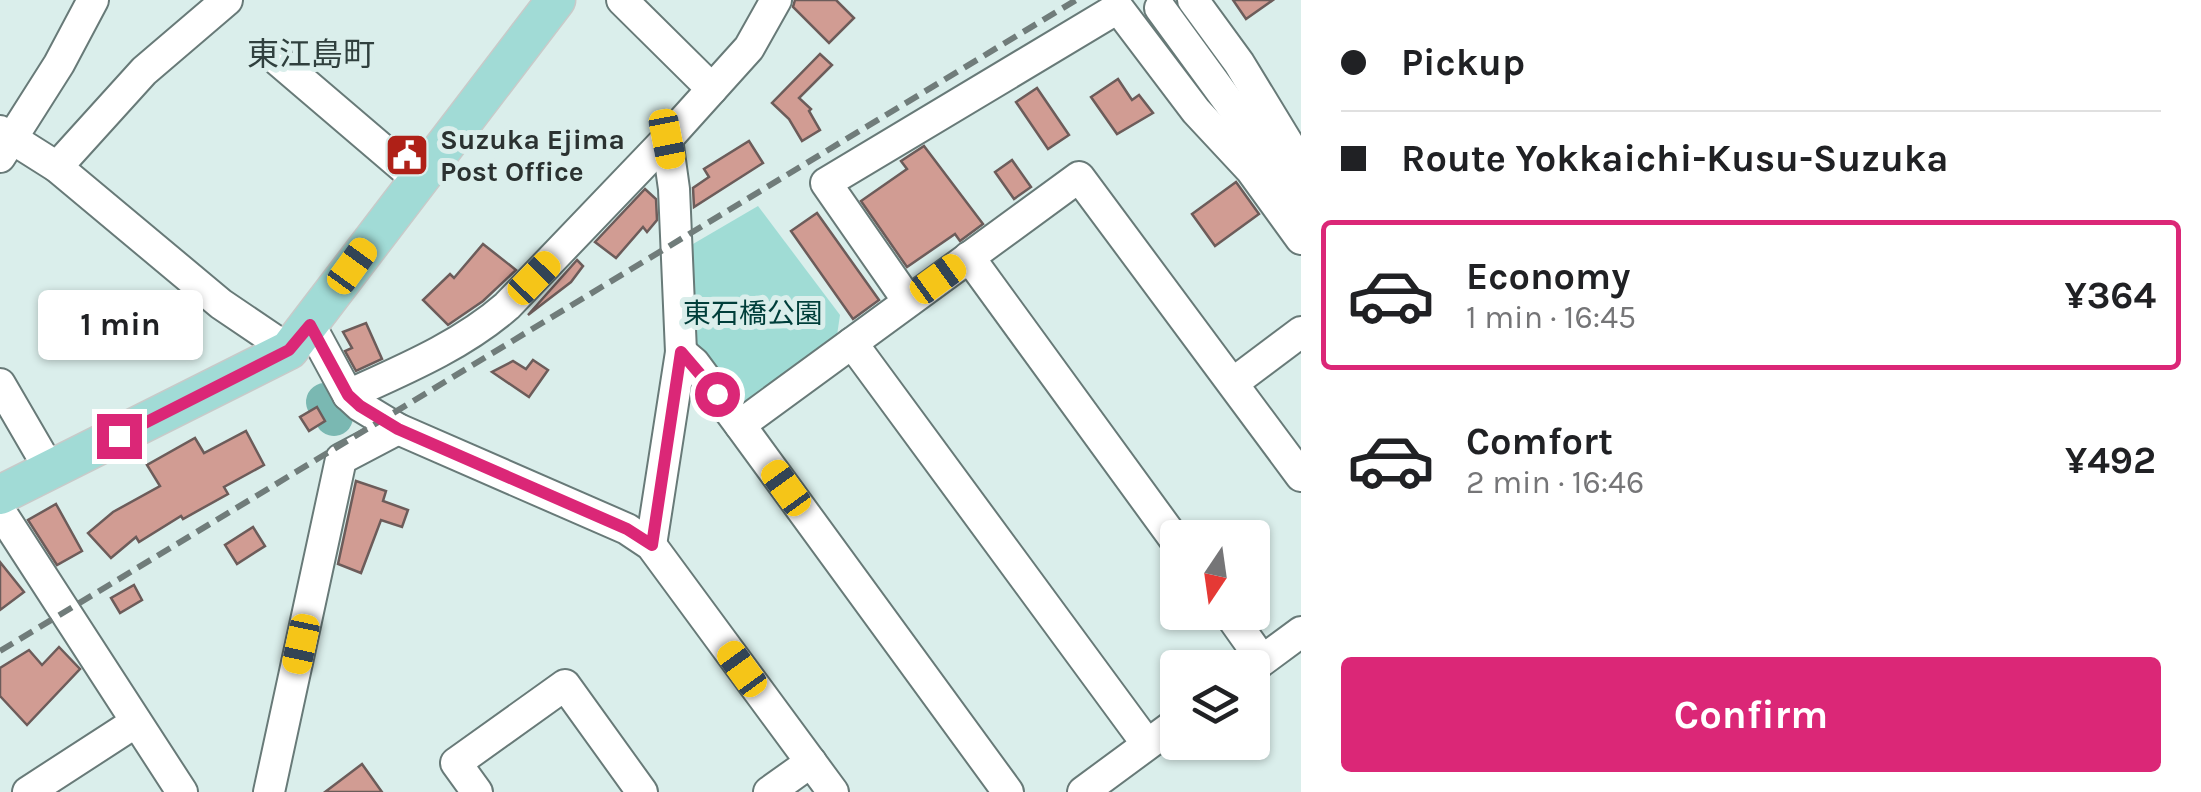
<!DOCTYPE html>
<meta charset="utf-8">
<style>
:root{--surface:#fff;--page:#f2f2f2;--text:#202124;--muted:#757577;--line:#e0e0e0;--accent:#db2777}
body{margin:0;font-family:Karla,"Noto Sans JP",sans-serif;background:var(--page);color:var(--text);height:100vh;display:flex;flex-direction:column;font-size:38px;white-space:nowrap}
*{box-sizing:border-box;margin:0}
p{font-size:32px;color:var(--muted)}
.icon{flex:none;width:55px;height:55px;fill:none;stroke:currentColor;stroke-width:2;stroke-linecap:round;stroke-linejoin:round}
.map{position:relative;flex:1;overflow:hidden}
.details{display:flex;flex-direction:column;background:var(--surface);width:900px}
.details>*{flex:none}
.hud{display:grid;align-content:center;height:220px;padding:0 40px;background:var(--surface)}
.needle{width:65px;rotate:193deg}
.tools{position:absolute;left:1160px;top:520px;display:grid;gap:20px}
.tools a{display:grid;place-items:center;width:110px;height:110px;border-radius:10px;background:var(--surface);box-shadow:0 2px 8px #0004;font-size:50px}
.end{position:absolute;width:45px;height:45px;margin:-22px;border:12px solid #db2777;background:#fff;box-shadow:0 0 0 5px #fff}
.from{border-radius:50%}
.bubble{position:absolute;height:70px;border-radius:10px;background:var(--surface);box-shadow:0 2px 8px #0004;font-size:32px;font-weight:700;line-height:70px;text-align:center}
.car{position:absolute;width:30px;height:60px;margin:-30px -15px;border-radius:12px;box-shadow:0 0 8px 2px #0007;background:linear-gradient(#f5c518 24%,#345 0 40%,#f5c518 0 76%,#345 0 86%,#f5c518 0)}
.hud b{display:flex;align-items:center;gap:35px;height:95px;font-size:38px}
.hud b+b{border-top:2px solid var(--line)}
.hud i{width:25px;height:25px;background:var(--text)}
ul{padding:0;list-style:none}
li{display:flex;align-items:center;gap:30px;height:150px;margin:0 20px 15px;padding:0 20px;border:5px solid transparent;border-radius:10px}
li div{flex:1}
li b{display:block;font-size:38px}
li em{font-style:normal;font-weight:700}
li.selected{border-color:var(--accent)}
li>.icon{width:90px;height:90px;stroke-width:1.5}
.cta{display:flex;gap:20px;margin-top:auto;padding:20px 40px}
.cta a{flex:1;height:115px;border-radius:10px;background:var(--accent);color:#fff;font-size:40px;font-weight:700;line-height:115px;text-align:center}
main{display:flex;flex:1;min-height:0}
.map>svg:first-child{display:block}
</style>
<main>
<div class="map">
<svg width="1301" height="792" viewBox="0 0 1301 792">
<rect width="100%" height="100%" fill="#daeeeb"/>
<path fill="#a0dcd5" d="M758,206L840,315L836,342L747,409L685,337L681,251Z"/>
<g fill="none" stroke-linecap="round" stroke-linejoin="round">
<path stroke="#7ab8b2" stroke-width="38" d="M325,402L333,409L334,417"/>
</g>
<g fill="#d19c93" stroke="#6c5c5a" stroke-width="2.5">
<path d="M795,0H836L854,18L829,43L793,7Z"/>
<path d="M1233,0H1273L1246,19Z"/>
<path d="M820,54L832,65L799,98L811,109L809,111L820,130L802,141L789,119L772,103Z"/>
<path d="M1118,79L1132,100L1139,95L1153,113L1117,134L1091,97Z"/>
<path d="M1037,88L1069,135L1048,149L1016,102Z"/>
<path d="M749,141L763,163L694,207L693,188L709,177L704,169Z"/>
<path d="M924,146L983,224L960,241L955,234L907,267L861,201L907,169L901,161Z"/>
<path d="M1012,160L1031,187L1014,199L995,172Z"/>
<path d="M1236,182L1259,214L1215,246L1192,214Z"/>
<path d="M645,189L656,199L657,220L647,232L643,227L616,258L595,242Z"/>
<path d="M817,213L879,300L853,319L791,231Z"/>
<path d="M483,244L516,270L483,301L448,325L423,300L450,274L454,278Z"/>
<path d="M577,260L583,266L571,282L528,315Z"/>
<path d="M366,323L382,359L356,371L345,351L352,348L343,332Z"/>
<path d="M533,360L548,370L529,397L492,372L513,361L526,369Z"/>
<path d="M317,407L325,421L309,431L300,417Z"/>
<path d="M246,431L264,465L224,487L228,494L183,519L181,516L139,542L136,537L111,558L88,533L113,512L160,486L147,465L195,438L204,453Z"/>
<path d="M356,481L386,491L383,501L408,510L402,527L381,520L361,573L338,564Z"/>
<path d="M56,504L82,551L57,565L28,520Z"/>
<path d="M253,527L265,546L237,564L225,545Z"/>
<path d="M0,562L24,592L0,610Z"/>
<path d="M134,585L142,600L120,613L111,598Z"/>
<path d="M59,647L80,669L27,725L0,696V668L29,650L42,665Z"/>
<path d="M362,764L382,792H325Z"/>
</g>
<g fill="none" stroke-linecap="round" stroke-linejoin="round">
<defs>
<g id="minor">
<path d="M622,0L712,89"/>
<path d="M1193,0L1239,63L1301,165"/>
<path d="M1160,8L1301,201"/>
<path d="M273,56L417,179"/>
<path d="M0,131L57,167L221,304L289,350"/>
<path d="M667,139L674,189L681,352"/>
<path d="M0,157L59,64L93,0"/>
<path d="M57,167L144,71L227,0"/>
<path d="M969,257L1178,544"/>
<path d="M908,301L826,183L1118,8L1196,111L1251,170L1301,239"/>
<path d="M310,325L348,395L360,406L398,429L627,529L651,545L833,792"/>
<path d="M852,343L1147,744"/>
<path d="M1233,383L1301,332"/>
<path d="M0,384L50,470"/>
<path d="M348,395C403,370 461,346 507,306L667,139L749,48L776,0"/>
<path d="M740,425L1079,177L1301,476"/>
<path d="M0,511L182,792"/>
<path d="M651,545L681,352L694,363L740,425L1008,792"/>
<path d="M1228,612L1262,660"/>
<path d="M1252,668L1301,632"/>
<path d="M28,792L136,722"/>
<path d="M269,792L341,459L398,429"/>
<path d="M477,792L456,763L565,685L642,792"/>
<path d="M769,792L811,762"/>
<path d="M1083,792L1178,722"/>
</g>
<path id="major" d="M0,495L289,350L556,0"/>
</defs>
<use href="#minor" stroke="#687a78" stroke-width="34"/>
<use href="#major" stroke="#c8cac9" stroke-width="41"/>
<use href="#minor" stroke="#fff" stroke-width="30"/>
<use href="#major" stroke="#a1dbd6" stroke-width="38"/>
<path stroke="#707c7a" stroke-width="6" stroke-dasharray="15 8" stroke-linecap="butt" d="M0,651L1076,0"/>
</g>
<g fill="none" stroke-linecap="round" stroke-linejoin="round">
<path stroke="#db2777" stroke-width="12" d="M119,436L289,350L310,325L348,395L360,406L398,429L627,529L652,545L681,352L717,394"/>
</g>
<defs>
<symbol id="civic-square" viewBox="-11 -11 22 22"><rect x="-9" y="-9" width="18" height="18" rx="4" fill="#af2017" stroke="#daeeeb"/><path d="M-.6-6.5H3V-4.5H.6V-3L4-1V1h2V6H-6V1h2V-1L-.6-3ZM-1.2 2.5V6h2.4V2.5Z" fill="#fff"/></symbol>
</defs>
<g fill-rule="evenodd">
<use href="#civic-square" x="382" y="130" width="50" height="50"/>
</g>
<g text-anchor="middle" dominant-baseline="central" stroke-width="10" stroke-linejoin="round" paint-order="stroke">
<g font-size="28" font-weight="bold" fill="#2b3231" stroke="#daeeeb" text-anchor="start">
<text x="440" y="139">Suzuka Ejima<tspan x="440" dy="32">Post Office</tspan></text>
</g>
<g font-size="28" fill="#003e3a" stroke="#daeeeb">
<text x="753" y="313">東石橋公園</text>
</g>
<g font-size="32" fill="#30403e" stroke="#daeeeb">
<text x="311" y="54">東江島町</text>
</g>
</g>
</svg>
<div class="tools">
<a><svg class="needle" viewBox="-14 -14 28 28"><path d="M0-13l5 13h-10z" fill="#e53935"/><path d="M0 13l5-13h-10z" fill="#757577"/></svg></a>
<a><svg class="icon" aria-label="layers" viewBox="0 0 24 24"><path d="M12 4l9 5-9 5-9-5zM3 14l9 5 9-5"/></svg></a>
</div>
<i class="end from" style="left:717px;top:394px"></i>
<i class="end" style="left:119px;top:436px"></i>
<div class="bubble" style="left:38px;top:290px;width:165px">1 min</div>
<i class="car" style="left:667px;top:139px;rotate:169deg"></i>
<i class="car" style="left:352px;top:266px;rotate:36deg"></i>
<i class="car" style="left:534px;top:278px;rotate:44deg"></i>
<i class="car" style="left:938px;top:279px;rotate:54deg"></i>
<i class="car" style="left:786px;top:488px;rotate:324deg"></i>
<i class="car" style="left:301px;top:644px;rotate:192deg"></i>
<i class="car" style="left:742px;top:669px;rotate:324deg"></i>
</div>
<section class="details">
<div class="hud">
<b><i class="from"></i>Pickup</b>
<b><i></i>Route Yokkaichi-Kusu-Suzuka</b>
</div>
<ul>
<li class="selected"><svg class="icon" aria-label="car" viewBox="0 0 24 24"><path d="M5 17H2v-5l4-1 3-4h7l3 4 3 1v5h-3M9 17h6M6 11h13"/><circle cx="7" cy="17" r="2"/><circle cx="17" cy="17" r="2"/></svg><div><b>Economy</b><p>1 min · 16:45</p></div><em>¥364</em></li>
<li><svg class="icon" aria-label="car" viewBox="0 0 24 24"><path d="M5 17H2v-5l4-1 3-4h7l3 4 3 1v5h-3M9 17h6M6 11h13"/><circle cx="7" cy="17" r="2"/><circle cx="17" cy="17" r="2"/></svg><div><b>Comfort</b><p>2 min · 16:46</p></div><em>¥492</em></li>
</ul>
<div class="cta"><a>Confirm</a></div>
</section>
</main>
